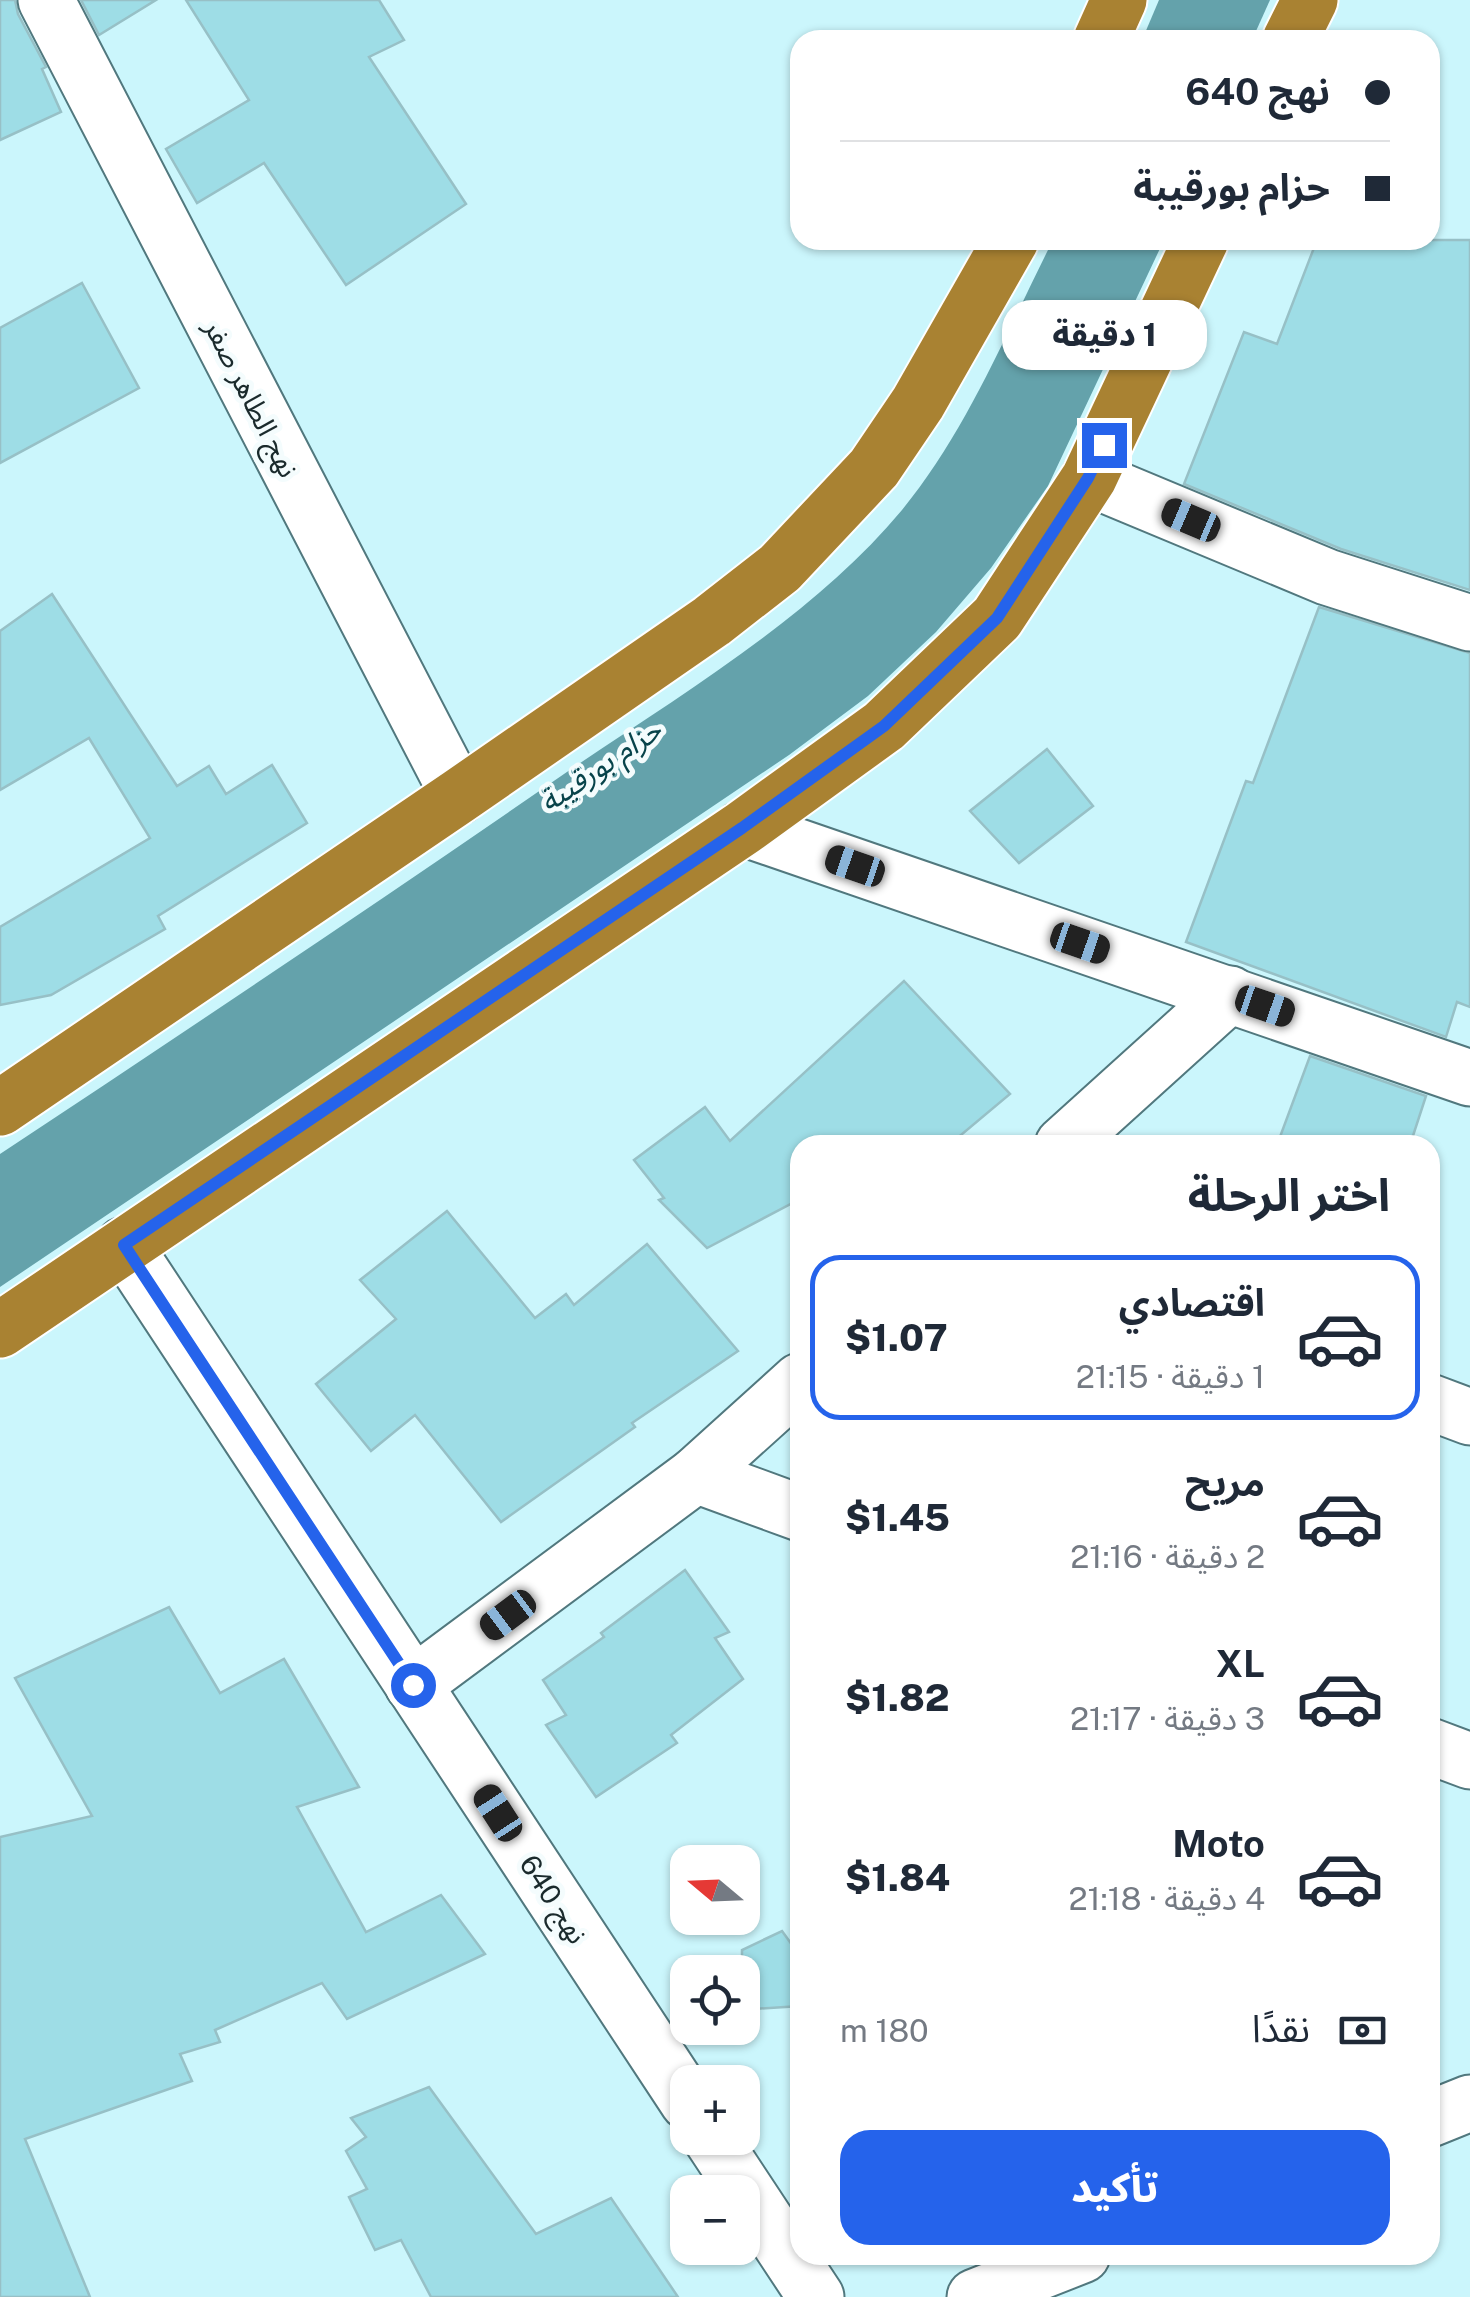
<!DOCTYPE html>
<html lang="ar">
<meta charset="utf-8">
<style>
:root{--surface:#fff;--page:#f2f2f3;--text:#1f2937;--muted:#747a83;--line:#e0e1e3;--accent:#2563eb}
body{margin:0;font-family:"Public Sans","Noto Sans Arabic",sans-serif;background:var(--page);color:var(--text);direction:rtl;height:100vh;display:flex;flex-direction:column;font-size:38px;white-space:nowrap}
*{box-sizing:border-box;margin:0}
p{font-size:32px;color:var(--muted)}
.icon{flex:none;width:55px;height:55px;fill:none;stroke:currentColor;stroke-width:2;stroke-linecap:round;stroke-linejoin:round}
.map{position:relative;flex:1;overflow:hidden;direction:ltr}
.drawer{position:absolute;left:790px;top:1135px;width:650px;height:1130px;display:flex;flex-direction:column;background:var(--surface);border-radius:30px;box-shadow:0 2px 8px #0004;direction:rtl}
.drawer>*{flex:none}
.hud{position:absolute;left:790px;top:30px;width:650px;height:220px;border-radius:30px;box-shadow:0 2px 8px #0004;direction:rtl;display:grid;align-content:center;height:220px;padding:0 50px;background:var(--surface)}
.needle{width:65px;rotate:289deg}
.fabs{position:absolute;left:670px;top:1845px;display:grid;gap:20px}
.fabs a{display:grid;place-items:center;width:90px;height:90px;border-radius:20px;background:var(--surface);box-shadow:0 2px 8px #0004;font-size:50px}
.end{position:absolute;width:45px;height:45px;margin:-22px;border:12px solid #2563eb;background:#fff;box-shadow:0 0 0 5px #fff}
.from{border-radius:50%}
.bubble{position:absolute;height:70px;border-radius:30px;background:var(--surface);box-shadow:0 2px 8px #0004;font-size:32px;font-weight:800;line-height:70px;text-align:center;direction:rtl}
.car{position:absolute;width:30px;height:60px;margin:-30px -15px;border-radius:12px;box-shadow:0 0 8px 2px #0007;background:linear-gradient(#222 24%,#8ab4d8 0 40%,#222 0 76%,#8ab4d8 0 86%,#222 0)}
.hud b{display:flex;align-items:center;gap:35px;height:95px;font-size:38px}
.hud b+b{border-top:2px solid var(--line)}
.hud i{width:25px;height:25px;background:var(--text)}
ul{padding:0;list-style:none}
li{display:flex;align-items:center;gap:30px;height:165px;margin:0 20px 15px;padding:0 30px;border:5px solid transparent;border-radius:30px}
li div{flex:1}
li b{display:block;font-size:38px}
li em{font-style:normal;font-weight:800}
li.active{border-color:var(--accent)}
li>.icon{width:90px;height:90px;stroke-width:1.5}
h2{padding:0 50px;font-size:45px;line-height:120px}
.pay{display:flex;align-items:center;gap:25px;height:110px;padding:0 50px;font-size:38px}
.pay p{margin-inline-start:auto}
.button{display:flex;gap:20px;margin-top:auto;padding:20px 50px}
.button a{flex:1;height:115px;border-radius:30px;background:var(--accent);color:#fff;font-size:40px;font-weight:800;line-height:115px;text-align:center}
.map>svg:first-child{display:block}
</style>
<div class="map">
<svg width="1470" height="2297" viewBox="0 0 1470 2297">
<rect width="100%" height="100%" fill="#cbf6fc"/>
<g fill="#64a2ab">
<path d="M1159,0H1270L1252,40H1142Z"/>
<path d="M1053,240H1164L1048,486L991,568L936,632L868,696L789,755L0,1287V1154C189,1029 377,903 564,774C678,696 813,617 902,510C967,431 1007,331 1053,240Z"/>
</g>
<g fill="#9edde6" stroke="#97c0c6" stroke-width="2.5">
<path d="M0,0H15L18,14L46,67L42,69L61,112L0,140Z"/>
<path d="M81,0H156L99,35Z"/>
<path d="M186,0H379L404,40L369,57L466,204L346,285L264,163L197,203L166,149L249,100Z"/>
<path d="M1317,240H1470V590L1341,549L1184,484L1244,332L1277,344Z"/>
<path d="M82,283L139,388L0,463V328Z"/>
<path d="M52,594L177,786L209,766L226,794L272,765L307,823L158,916L165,929L51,995L0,1005V927L150,838L89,738L0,790V631Z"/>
<path d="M1319,607L1470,653V1007L1457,1002L1446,1037L1186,942L1246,781L1253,783Z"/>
<path d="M1047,749L1093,806L1019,863L970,811Z"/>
<path d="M904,981L1010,1094L949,1145H800V1199L707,1248L659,1200L664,1198L634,1160L705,1107L730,1141Z"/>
<path d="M1310,1056L1426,1096L1410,1145H1277Z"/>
<path d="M447,1211L535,1318L566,1294L574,1305L647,1244L738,1351L632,1423L635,1427L501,1522L415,1415L371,1451L316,1384L396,1319L360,1280Z"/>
<path d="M685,1570L729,1632L715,1638L743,1679L671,1735L677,1743L596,1797L546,1725L566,1715L543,1680L604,1637L601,1633Z"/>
<path d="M169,1607L220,1693L284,1659L359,1787L297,1807L366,1932L441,1895L485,1954L347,2019L322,1983L215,2030L220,2042L180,2054L192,2081L25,2139L90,2297H0V1837L92,1816L15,1678Z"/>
<path d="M782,1931L800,1956V2006L754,2009L742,1986V1950Z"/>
<path d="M429,2087L536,2234L611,2198L678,2297H431L401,2240L375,2250L349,2197L367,2189L346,2151L366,2137L351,2118Z"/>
</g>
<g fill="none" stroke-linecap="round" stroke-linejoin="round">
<defs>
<g id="minor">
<path d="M46,0L459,796"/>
<path d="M1089,478L1327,577L1470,623"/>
<path d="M743,828L1470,1078"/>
<path d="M1063,1145L1230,994"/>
<path d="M124,1245L688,2102"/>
<path d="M800,1381L696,1475L800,1513"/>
<path d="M1430,1402L1470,1417"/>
<path d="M413,1685L696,1475"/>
<path d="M1430,1746L1470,1761"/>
<path d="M1430,2119L1470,2103"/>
<path d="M711,2138L816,2297"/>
<path d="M975,2297L1082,2255"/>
</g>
<g id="highway">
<path d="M1101,40L1119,0"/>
<path d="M1290,40L1310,0"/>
<path d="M0,1108L459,796L712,621L780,568L874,468L918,403L1011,240"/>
<path d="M0,1330L743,828L884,726L997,618L1089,478L1201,240"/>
</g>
</defs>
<use href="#minor" stroke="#51787e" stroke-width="59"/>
<use href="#highway" stroke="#fff" stroke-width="59"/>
<use href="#minor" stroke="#fff" stroke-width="55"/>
<use href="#highway" stroke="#a98232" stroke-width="55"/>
</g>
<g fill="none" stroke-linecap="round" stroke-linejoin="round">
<path stroke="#2563eb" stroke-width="12" d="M413,1685L124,1245L742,828L884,726L997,618L1088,478L1104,445"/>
</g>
<g text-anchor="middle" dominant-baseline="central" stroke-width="10" stroke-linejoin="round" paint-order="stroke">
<g font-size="28" fill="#1a2a2c" stroke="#f4fcfd">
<text transform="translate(252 398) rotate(63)">نهج الطاهر صفر</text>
<text transform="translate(554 1899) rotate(57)">نهج 640</text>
</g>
<g font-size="30" font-style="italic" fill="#07434a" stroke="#f4fcfd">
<text transform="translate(600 765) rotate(-34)">حزام بورقيبة</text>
</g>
</g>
</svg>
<div class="fabs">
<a><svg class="needle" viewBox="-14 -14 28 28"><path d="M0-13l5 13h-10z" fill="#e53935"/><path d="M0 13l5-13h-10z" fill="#747a83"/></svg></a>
<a><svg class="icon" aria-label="locate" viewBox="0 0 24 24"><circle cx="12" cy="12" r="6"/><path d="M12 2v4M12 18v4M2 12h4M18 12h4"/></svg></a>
<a>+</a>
<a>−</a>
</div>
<i class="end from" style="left:413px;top:1685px"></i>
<i class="end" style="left:1104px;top:445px"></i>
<div class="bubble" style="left:1002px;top:300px;width:205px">1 دقيقة</div>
<i class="car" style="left:1191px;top:520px;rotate:293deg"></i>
<i class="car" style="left:855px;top:866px;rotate:289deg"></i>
<i class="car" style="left:1080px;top:943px;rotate:109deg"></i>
<i class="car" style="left:1265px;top:1006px;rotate:109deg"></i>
<i class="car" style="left:508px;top:1615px;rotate:233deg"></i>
<i class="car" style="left:498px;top:1813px;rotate:327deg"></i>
<div class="hud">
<b><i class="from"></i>نهج 640</b>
<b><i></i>حزام بورقيبة</b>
</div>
<section class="drawer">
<h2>اختر الرحلة</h2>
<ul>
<li class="active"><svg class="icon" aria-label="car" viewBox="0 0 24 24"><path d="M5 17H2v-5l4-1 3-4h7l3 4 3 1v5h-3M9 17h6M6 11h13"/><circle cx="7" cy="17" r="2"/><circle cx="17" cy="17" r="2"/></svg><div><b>اقتصادي</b><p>1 دقيقة · 21:15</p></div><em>$1.07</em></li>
<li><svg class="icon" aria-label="car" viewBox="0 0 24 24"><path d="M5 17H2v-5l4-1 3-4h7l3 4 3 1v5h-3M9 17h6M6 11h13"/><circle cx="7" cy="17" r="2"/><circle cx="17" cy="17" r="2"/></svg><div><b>مريح</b><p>2 دقيقة · 21:16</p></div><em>$1.45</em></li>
<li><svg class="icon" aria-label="car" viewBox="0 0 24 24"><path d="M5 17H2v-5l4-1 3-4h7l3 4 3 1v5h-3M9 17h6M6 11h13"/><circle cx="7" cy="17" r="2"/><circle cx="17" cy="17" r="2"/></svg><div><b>XL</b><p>3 دقيقة · 21:17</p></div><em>$1.82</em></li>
<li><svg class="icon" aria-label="car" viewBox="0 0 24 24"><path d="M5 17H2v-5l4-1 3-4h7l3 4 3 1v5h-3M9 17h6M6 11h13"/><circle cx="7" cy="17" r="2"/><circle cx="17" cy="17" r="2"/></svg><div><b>Moto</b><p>4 دقيقة · 21:18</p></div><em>$1.84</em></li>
</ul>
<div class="pay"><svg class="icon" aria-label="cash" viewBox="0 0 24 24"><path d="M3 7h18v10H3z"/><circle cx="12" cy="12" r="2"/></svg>نقدًا<p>180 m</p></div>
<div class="button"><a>تأكيد</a></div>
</section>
</div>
